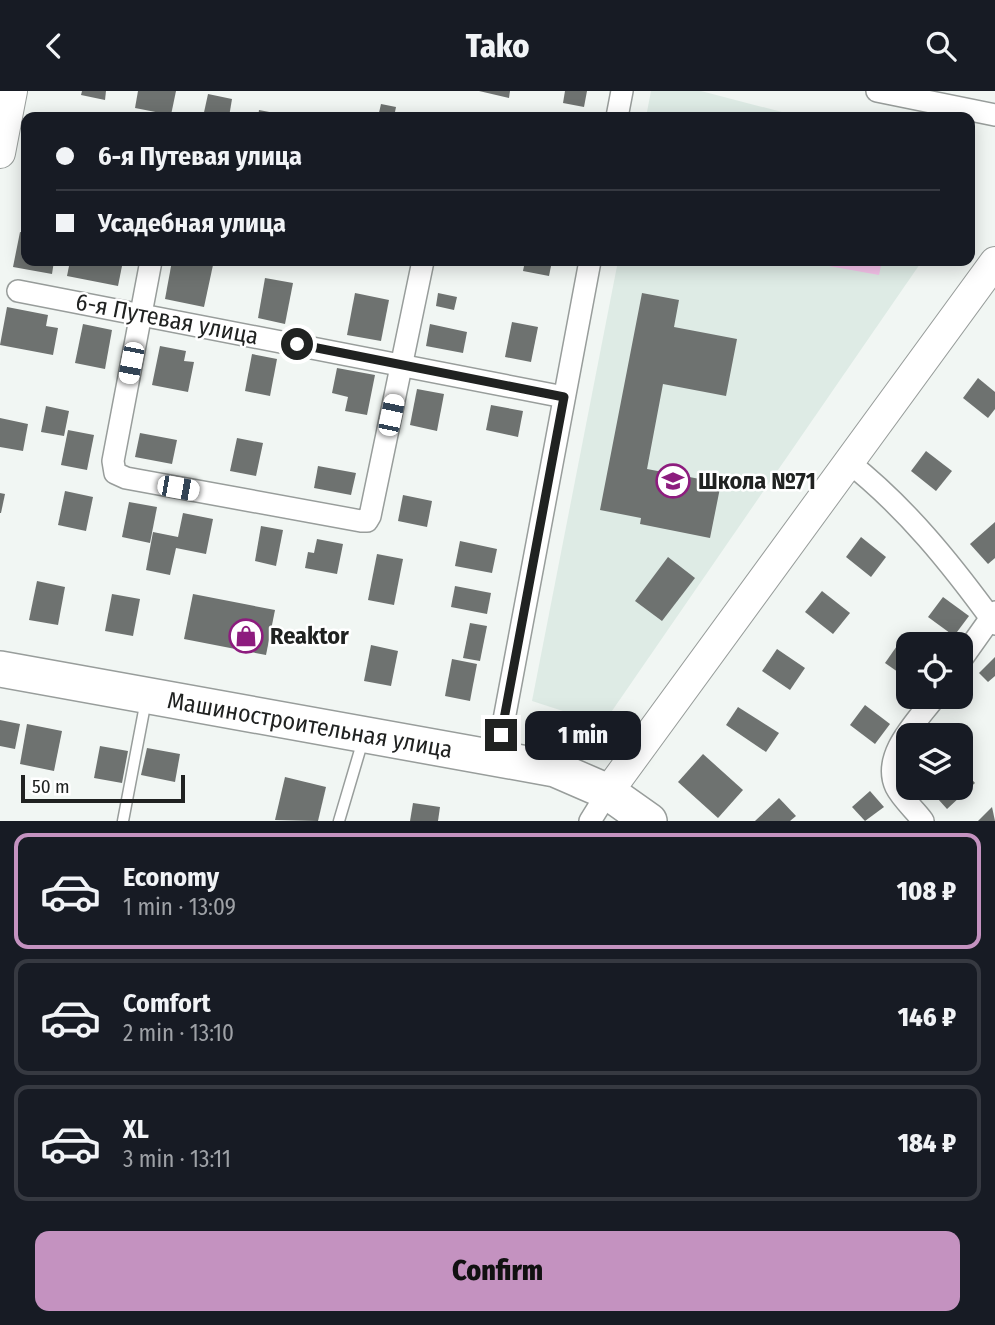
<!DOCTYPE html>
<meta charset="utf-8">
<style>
:root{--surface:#171b24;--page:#20242c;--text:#f1f3f6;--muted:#9ea1a6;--line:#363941;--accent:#c492c0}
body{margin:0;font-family:"Fira Sans Condensed",sans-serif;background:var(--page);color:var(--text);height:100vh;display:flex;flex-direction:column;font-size:26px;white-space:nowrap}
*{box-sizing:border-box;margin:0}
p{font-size:23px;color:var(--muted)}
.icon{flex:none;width:38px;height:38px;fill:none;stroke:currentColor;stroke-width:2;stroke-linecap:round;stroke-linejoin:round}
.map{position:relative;height:730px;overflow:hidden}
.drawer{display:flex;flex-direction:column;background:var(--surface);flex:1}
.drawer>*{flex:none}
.guide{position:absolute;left:21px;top:21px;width:954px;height:154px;border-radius:14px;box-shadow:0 4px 18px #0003;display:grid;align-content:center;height:154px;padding:0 35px;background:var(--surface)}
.fabs{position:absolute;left:896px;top:541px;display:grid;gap:14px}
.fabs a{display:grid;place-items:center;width:77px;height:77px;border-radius:14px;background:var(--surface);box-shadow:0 4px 18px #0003;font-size:35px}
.scale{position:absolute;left:21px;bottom:18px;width:164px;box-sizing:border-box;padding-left:7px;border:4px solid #202221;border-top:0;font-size:19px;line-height:24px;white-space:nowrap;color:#202221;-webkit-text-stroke:5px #fff;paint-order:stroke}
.end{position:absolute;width:32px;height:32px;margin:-16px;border:9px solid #202221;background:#fff;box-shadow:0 0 0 4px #fff}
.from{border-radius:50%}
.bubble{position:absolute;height:49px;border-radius:14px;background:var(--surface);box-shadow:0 4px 18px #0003;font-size:23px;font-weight:800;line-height:49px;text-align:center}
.car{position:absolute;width:21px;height:42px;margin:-21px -10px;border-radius:9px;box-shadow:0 0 5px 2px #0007;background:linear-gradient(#fff 24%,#345 0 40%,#fff 0 76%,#345 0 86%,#fff 0)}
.guide b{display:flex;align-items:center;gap:24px;height:66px;font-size:26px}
.guide b+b{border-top:2px solid var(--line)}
.guide i{width:18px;height:18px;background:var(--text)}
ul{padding:12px 0 0;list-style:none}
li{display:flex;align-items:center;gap:21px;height:116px;margin:0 14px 10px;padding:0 21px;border:4px solid var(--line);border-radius:14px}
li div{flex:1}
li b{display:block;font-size:26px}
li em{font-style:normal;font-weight:800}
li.current{border-color:var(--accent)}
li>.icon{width:63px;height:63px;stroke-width:1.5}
.primary-button{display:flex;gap:14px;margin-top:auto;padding:14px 35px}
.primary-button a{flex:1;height:80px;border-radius:14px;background:var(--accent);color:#111;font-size:28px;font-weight:800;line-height:80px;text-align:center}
header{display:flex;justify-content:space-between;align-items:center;height:91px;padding:0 35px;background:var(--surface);font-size:32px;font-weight:800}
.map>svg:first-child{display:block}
</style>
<header><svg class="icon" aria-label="back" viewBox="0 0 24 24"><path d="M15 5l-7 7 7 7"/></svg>Tako<svg class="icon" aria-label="search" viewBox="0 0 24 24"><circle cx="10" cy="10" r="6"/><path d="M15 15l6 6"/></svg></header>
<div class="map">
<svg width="995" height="730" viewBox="0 0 995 730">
<rect width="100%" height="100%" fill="#f1f6f3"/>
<g fill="#deebe5">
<path d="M651,0H701L801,26H646Z"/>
<path d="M618,170H922L603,633L532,610Z"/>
</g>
<path fill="#f8c4ec" d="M801,170H882L879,184Z"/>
<g fill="#6e7270">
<path d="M82,0H106L105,9L81,4Z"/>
<path d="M138,0H176L171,24L135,17Z"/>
<path d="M479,0H510L509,7Z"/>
<path d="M565,0H587L584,16L563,12Z"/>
<path d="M208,3L232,8L229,26H203Z"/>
<path d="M381,13L396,16L394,26H378Z"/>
<path d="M259,19L290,25V26H258Z"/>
<path d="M20,141L26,142V170H54L52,183L13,176Z"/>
<path d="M70,170H123L118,195L67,185Z"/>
<path d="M172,170L213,174L204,216L165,208Z"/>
<path d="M303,170H320L319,174Z"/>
<path d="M525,170H552L549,185L523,180Z"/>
<path d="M265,187L293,192L285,233L258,227Z"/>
<path d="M355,202L389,209L381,250L347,244Z"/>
<path d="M438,202L457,206L454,219L436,215Z"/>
<path d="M642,202L679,209L674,236L737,248L726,305L663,293L647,378L721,392L710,447L640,433L641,427L600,419Z"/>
<path d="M7,216L48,224L46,235L58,237L53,264L0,254Z"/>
<path d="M512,231L538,236L531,271L505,266Z"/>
<path d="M83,233L112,239L105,278L75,272Z"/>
<path d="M430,233L467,241L463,262L426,255Z"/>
<path d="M160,255L186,260L184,270L194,271L188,301L152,294Z"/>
<path d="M252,263L277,268L270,305L245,300Z"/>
<path d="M337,277L375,284L367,324L345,320L348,306L332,302Z"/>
<path d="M978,287L995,301V318L988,327L963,307Z"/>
<path d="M417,298L444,303L437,340L410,334Z"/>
<path d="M491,314L523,320L518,346L486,339Z"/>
<path d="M46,315L69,320L64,345L41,341Z"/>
<path d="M0,327L28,333L23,360L0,356Z"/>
<path d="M68,339L94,344L87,379L61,374Z"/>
<path d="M140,342L177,349L172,373L135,366Z"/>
<path d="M237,347L263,352L256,385L230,380Z"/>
<path d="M926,360L952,380L936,400L911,380Z"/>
<path d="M318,375L356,382L351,404L314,397Z"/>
<path d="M65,400L93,406L86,440L58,434Z"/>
<path d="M0,402L5,403L1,422H0Z"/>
<path d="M403,404L432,410L427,436L398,430Z"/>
<path d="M129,411L157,416L150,452L122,446Z"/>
<path d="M183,422L213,428L206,463L176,457L170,484L146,479L153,441L178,446Z"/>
<path d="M995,431V467L988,473L970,453Z"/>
<path d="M261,435L283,439L276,475L255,470Z"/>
<path d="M861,446L886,466L871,486L846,466Z"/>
<path d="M317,448L343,453L337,483L305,477L308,461L314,462Z"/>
<path d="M460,450L497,458L492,482L455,475Z"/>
<path d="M377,463L403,468L394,514L368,509Z"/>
<path d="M668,466L695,487L662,530L635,510Z"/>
<path d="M37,490L65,496L58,534L29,529Z"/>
<path d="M455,495L491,502L487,523L451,516Z"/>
<path d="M822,500L850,522L833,543L805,521Z"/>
<path d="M112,503L140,508L133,545L105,540Z"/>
<path d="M193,503L275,519L266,564L184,548Z"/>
<path d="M943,506L969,525L954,545L928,526Z"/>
<path d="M470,532L487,535L480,570L463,567Z"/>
<path d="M899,552L908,558V588L885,572Z"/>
<path d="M371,554L398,560L391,595L364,590Z"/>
<path d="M777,558L805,577L790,599L762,580Z"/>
<path d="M995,566V585L988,591L979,582Z"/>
<path d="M452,568L477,573L470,610L445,605Z"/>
<path d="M865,614L890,633L875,653L850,634Z"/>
<path d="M738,616L779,642L766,661L726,634Z"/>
<path d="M0,629L20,633L15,658L0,655Z"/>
<path d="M27,633L62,640L54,680L20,673Z"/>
<path d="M100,655L128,660L122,692L94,687Z"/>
<path d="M147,657L180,663L175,691L141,684Z"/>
<path d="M703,663L743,699L718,727L678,691Z"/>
<path d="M961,677L975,692L947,718L929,698L961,696Z"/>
<path d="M285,686L326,696L318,730L275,729Z"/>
<path d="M870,700L884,716L865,730L852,716Z"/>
<path d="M779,707L796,725L790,730H755Z"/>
<path d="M413,712L440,716L438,730H410Z"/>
<path d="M992,716L995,730H978Z"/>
</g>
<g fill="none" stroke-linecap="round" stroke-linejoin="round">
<defs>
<g id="lane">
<path d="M123,730L146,609"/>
<path d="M339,730L363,649"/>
</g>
<g id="street">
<path d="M877,0L995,24"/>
<path d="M617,26L622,0"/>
<path d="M151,170L113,370L115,382L126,387L361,430H367L370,425L423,170"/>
<path d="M18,200L564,306"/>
<path d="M847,370C906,416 952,474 995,533"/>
<path d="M961,569L995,521"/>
<path d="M497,666L590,170"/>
<path d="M590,730L608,701"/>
<path d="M923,730C915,719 902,708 896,696C881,664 918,629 935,606"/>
</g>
<g id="secondary">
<path d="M0,62L12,0"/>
<path d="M608,701L995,171"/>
</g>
<path id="primary" d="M0,578L555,678L608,701L649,730"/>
</defs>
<use href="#lane" stroke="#989d9b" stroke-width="13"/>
<use href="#street" stroke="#989d9b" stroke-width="24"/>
<use href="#secondary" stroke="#989d9b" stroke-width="32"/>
<use href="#primary" stroke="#989d9b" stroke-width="38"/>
<use href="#lane" stroke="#fff" stroke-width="10"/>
<use href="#street" stroke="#fff" stroke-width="21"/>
<use href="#secondary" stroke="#fff" stroke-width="30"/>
<use href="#primary" stroke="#fff" stroke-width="35"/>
</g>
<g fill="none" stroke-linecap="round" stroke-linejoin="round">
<path stroke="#202221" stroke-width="9" d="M297,253L564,306L501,644"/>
</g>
<defs>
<symbol id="school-ring" viewBox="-11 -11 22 22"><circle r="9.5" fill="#fff" stroke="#8d1c7e" stroke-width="1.5"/><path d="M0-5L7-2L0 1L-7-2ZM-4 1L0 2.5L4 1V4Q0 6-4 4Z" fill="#8d1c7e"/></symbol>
<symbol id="shop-ring" viewBox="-11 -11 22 22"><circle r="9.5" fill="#fff" stroke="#8d1c7e" stroke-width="1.5"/><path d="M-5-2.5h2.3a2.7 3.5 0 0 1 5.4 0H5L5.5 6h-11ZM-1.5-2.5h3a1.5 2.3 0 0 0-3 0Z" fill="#8d1c7e"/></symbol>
</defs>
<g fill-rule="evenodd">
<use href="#school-ring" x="654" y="371" width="38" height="38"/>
<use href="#shop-ring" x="227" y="526" width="38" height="38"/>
</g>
<g text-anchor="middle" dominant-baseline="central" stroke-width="5" stroke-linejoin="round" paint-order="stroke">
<g font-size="24" fill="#202221" stroke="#fff">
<text transform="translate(167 228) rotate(11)">6-я Путевая улица</text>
<text transform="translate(310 634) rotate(10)">Машиностроительная улица</text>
</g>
<g font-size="24" font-weight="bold" fill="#202221" stroke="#fff" text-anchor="start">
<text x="698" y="390">Школа №71</text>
<text x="270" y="545">Reaktor</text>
</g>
</g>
</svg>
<div class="fabs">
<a><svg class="icon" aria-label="locate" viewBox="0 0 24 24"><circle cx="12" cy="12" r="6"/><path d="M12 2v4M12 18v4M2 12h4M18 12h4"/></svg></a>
<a><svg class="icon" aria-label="layers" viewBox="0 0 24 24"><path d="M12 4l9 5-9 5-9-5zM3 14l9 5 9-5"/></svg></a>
</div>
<div class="scale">50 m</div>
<i class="end from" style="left:297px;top:253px"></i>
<i class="end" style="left:501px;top:644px"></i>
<div class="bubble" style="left:525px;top:620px;width:116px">1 min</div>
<i class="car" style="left:131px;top:272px;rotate:191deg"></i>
<i class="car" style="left:391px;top:324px;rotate:12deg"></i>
<i class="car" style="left:178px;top:397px;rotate:100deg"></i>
<div class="guide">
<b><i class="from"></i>6-я Путевая улица</b>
<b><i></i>Усадебная улица</b>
</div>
</div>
<section class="drawer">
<ul>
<li class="current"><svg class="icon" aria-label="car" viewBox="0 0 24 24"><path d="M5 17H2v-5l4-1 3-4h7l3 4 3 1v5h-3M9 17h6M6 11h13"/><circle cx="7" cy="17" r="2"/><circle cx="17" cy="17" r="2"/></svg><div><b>Economy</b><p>1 min · 13:09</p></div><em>108 ₽</em></li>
<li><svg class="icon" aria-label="car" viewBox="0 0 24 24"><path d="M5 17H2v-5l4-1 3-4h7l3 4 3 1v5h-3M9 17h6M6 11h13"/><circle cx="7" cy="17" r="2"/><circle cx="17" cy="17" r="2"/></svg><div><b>Comfort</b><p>2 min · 13:10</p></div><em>146 ₽</em></li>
<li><svg class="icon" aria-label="car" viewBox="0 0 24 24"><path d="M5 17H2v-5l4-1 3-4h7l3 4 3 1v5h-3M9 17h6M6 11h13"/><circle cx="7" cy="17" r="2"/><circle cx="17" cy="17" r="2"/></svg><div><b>XL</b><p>3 min · 13:11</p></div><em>184 ₽</em></li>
</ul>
<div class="primary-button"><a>Confirm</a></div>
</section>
